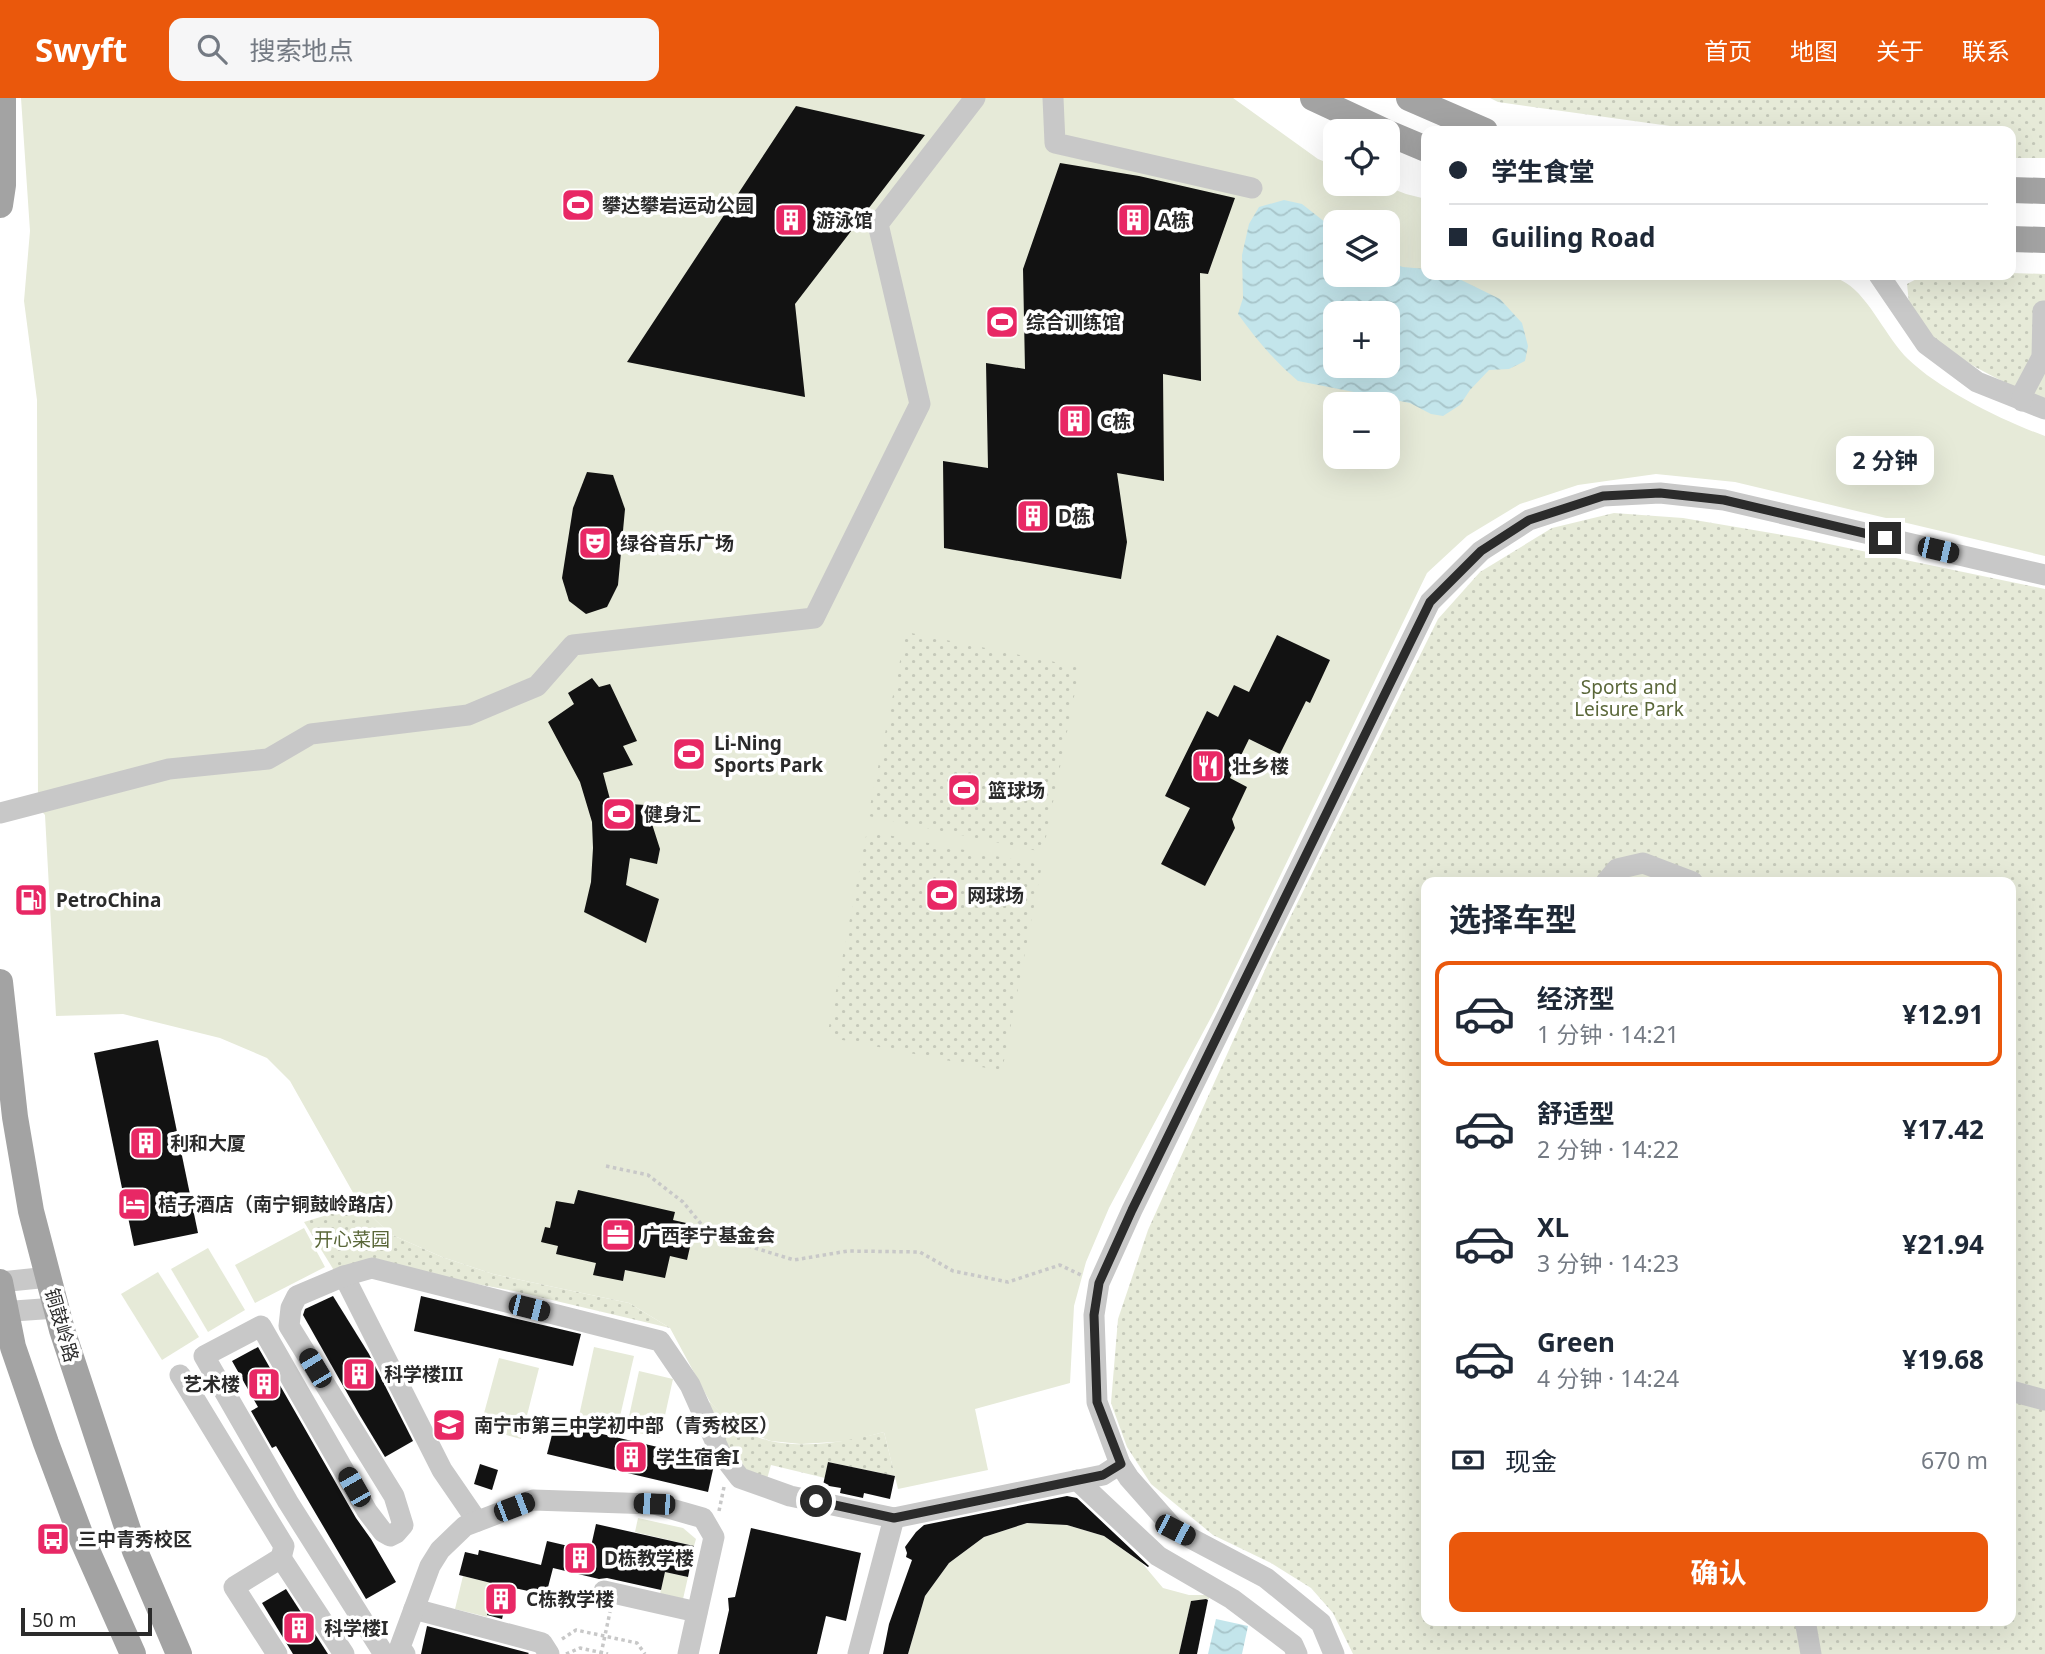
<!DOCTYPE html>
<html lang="zh">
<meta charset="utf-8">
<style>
:root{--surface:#fff;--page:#f6f6f7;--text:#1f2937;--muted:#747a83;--line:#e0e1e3;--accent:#ea580c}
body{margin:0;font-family:"Noto Sans","Noto Sans SC",sans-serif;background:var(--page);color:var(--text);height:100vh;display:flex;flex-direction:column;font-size:26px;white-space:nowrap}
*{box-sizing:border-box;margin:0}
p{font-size:23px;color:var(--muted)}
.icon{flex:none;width:38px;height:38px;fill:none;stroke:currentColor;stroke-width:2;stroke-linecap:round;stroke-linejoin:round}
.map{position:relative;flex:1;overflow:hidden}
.drawer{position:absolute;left:1421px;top:779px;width:595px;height:749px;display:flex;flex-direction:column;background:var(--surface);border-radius:14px;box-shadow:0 7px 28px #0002}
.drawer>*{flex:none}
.top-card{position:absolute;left:1421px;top:28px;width:595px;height:154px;border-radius:14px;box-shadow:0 7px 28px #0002;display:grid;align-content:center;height:154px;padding:0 28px;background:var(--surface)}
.fabs{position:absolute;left:1323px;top:21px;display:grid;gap:14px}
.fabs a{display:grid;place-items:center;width:77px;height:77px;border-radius:14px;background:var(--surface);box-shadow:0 7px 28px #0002;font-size:35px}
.scale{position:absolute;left:21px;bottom:18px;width:131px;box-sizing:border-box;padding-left:7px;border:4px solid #2b2b2b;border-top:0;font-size:19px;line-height:24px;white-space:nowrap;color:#2b2b2b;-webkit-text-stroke:5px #fff;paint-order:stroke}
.end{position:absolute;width:32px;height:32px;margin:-16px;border:9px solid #2b2b2b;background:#fff;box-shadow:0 0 0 4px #fff}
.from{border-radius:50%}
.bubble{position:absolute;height:49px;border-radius:14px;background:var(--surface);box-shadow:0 7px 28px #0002;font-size:23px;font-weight:700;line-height:49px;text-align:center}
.car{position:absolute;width:21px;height:42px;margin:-21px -10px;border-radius:9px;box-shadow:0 0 5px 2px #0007;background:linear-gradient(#222 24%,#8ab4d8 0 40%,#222 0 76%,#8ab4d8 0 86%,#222 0)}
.top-card b{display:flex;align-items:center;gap:24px;height:66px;font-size:26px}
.top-card b+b{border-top:2px solid var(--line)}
.top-card i{width:18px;height:18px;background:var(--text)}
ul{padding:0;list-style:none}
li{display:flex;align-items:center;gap:21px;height:105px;margin:0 14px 10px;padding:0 14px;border:4px solid transparent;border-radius:14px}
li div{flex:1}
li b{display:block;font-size:26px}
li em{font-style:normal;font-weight:700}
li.selected{border-color:var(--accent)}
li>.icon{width:63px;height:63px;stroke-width:1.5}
h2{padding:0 28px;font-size:32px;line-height:84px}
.pay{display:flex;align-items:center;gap:18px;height:77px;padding:0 28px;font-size:26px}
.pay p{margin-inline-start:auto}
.primary-button{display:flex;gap:14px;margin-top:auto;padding:14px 28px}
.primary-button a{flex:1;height:80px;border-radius:14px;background:var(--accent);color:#fff;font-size:28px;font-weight:700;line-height:80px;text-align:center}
header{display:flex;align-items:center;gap:42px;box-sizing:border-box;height:98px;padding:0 35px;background:var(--accent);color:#fff}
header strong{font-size:33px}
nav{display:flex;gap:38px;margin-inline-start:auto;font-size:24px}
.search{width:490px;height:63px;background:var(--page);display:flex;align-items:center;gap:18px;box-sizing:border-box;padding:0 24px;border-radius:14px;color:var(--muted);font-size:26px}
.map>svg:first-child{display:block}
</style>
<header>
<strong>Swyft</strong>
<div class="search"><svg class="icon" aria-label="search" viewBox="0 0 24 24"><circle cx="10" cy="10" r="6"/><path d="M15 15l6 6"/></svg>搜索地点</div>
<nav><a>首页</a><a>地图</a><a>关于</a><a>联系</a></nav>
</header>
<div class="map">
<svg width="2045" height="1556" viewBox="0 0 2045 1556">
<defs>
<pattern id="park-dots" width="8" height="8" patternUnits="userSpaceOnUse" patternTransform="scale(1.75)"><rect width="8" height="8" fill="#e6ead8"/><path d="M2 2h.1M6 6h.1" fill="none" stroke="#c5c9ba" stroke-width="1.8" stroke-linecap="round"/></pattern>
<pattern id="water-waves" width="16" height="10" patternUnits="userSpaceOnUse" patternTransform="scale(1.75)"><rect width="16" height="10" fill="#c3e5eb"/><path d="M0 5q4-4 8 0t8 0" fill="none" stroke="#a8c5ca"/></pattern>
</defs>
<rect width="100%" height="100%" fill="#fff"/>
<g fill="#e6ead8" fill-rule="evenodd">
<path d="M21,0H1233L1318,61L1335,68V86H1380L1406,96L1426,101V177H1826C1832,179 1840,181 1846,185C1870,200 1887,241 1908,261C1940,292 2003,323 2045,338V458L1735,384L1656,376L1578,387L1520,406L1467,438L1427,475L1215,912L1109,1110L1086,1164L1074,1208L1070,1285L975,1311L988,1372L898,1391L884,1334L850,1343L801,1346L771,1343L746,1334L725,1320L710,1304L670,1230L629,1205L493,1176L442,1159L390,1136L360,1107L290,983L267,960L220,940L123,916L56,918L45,717L38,709L37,302L24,203L30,133ZM1335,124H1388V177H1335ZM1335,215H1388V268H1335ZM1335,306H1388V359H1335Z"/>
<path d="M304,1130L325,1169L255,1205L235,1167Z"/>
<path d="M208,1150L245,1212L208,1234L171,1171Z"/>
<path d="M158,1174L199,1239L162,1262L121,1196Z"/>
<path d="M594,1249L634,1258L618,1327L579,1318Z"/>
<path d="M499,1260L539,1270L521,1341L480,1330Z"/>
<path d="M639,1273L673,1281L660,1340L626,1332Z"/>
<path d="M638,1420L683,1430L696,1441L694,1448L635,1434Z"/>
<path d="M1027,1425L1067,1427L1104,1438L1142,1465L1163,1490L1189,1497H1209V1501L1191,1503L1179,1556H908L925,1498L949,1465L984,1439Z"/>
<path d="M665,1474L688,1479L683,1501L660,1496Z"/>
<path d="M463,1478L499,1487L487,1519L455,1511Z"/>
</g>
<g fill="url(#park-dots)" fill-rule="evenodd">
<path d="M1490,0H2045V60H2011V33H1706L1498,4Z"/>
<path d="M2011,175L2045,176V304C2005,283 1926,253 1910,207C1908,201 1908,193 1907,186L1924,177Z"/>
<path d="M1614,415L1683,420L1800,440L2045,491V1556H1353L1333,1515L1311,1490L1271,1465L1213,1437L1151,1386L1127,1349L1111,1305L1118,1221L1148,1132L1273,854L1438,521L1480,474L1552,430ZM1426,784H2011V1522H1426Z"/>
<path d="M906,534L1080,569L1043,754L868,718Z"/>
<path d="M867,733L1042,767L1002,973L827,939Z"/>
<path d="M360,1107L390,1136L442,1159L493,1176L629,1205L670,1230L514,1193L450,1181L335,1174L304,1124Z"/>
<path d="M710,1304C721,1315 730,1325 743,1332C782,1356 843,1345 884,1334L895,1378L828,1364L825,1380L771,1367L767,1381L749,1375L733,1361L708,1306Z"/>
</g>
<g fill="url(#water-waves)" fill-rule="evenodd">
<path d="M1284,102L1302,106L1335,132V177H1388V164L1403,169L1426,171V177H1451L1500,201L1522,225L1528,248L1525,263L1509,271L1489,272L1470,292L1460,307L1443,318L1431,316L1410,305L1298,283C1275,264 1255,240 1238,216L1243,200L1242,157L1249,126L1259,109ZM1335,215H1388V268H1335Z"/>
<path d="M1216,1521L1248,1528L1242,1556H1208Z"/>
</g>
<g fill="#121212">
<path d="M796,8L925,37L795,206L805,299L627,264Z"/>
<path d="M1060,65L1139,78L1235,100L1208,176L1200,175L1201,283L1163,276L1164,383L1117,375L1127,444L1121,481L944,450L943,363L988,370L986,265L1025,271L1023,171Z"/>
<path d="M587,374L613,377L625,411L618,487L607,509L586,516L569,503L562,480L573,410Z"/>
<path d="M1277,537L1330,562L1310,605L1306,603L1280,656L1249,641L1230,680L1247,689L1232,721L1235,730L1205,788L1161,766L1190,710L1165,698L1207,613L1218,619L1234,587L1249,594Z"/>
<path d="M592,580L599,589L610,586L637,643L623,648L633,667L603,675L611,705L646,707L660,751L657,766L630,760L626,787L659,801L646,845L584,814L591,784L593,750L592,724L580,684L548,624L574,606L568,595Z"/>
<path d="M158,942L198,1135L134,1148L94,955Z"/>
<path d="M578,1092L675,1114L673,1122L695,1127L687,1162L670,1158L665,1180L625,1172L623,1183L593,1177L596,1165L556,1156L558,1148L541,1144L545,1129L550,1130L556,1103L574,1106Z"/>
<path d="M333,1198L369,1256L413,1343L385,1359L359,1316L303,1217L305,1211Z"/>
<path d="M421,1198L581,1236L573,1268L414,1233Z"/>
<path d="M258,1249L356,1420L371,1441L396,1484L366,1501L276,1348L272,1350L251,1313L258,1309L232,1263Z"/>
<path d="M555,1325L709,1361L714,1367L708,1394L547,1356Z"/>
<path d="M828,1364L895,1378L890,1401L864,1395L863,1400L840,1395L841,1390L823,1387Z"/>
<path d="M480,1366L498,1372L492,1392L474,1386Z"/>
<path d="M1067,1398L1077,1400L1149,1468L1148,1469L1104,1438L1067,1427L1027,1425L984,1439L949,1465L925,1498L908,1556H883L889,1526L912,1462L906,1459L907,1455L905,1449L916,1434L924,1427Z"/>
<path d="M596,1426L694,1448L688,1479L665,1474L661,1492L607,1480L599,1481L553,1470L546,1497L510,1489L502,1521L487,1517L495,1486L459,1477L465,1454L478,1457L479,1452L541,1467L547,1443L590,1453Z"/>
<path d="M751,1430L861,1455L846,1523L826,1518L817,1556H719L729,1512L728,1500L735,1499Z"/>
<path d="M286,1491L328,1556H293L262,1505Z"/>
<path d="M1206,1501L1208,1502L1197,1556H1179L1191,1503Z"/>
<path d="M427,1528L529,1555L528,1556H421Z"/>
</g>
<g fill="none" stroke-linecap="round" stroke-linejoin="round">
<g stroke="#c8c8c8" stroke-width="3.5" stroke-dasharray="3.5 3.5" stroke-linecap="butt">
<path d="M606,1068L648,1077L683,1104L711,1138L730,1133L742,1146L794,1162L848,1153L920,1154L953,1173L1008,1184L1060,1167L1081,1177"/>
<path d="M719,1413L724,1389"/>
<path d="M562,1541L576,1532L637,1545L645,1556"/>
<path d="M566,1556L580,1550L608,1556"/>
<path d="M601,1556L610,1514"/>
</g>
<g stroke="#c8c8c8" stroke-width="21">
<path d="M1053,0L1055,45L1252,90"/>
<path d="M1879,177L1926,246L1977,284L2045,311"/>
<path d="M2022,303L2024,293L2042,259L2043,213H2045"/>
<path d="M0,715L169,671L268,661L311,636L468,617L537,588L573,547L814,520L920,306L878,126L975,0"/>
<path d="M1606,784L1617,771L1643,765L1693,784"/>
<path d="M344,1178L442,1372L477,1423"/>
<path d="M0,1184L49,1179"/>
<path d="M0,1214L56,1210"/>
<path d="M180,1277L284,1448L281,1460"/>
<path d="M2011,1293L2045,1302"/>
<path d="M1077,1382L1158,1458L1232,1501L1293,1547L1297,1556"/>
<path d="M604,1493L697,1514"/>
<path d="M414,1511L542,1545L549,1556"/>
<path d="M1805,1522L1811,1556"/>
<path d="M277,1556L234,1489L281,1460L344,1556"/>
<path d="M384,1556L288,1404L204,1258L261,1228L367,1413L383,1434L390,1438L396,1435L403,1427L394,1398L289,1228L291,1210L297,1198L344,1178L372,1170L660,1243L690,1287L720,1354L740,1380L790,1398L894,1420L1103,1377L1120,1366"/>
<path d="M405,1556L400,1549L430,1468L440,1452L465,1428L533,1402L654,1406L703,1420L714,1439L688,1556"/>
<path d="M858,1556L894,1420"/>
<path d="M1334,1556L1321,1525L1266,1480L1175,1432L1129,1380L1120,1366L1097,1304L1094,1217L1099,1185L1132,1112L1430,504L1481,453L1529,422L1603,398L1660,395L1724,402L2045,477"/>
</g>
<g stroke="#a3a3a3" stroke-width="26">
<path d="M1313,0L1384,33"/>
<path d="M1409,0L1485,33"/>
<path d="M1388,35L1426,51"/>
<path d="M2011,92L2045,93"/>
<path d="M0,107L3,87V0"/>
<path d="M2011,141L2045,142"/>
<path d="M0,884L15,1019L31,1113L62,1232L135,1453L179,1556"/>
<path d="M0,1184L13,1249L46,1345L82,1441L133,1556"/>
</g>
</g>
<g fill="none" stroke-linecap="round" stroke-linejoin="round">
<path stroke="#2b2b2b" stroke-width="9" d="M816,1403L894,1420L1103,1377L1121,1366L1097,1304L1094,1217L1099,1185L1132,1112L1430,504L1481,453L1529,422L1603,398L1660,395L1724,402L1885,440"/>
</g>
<defs>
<symbol id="stadium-square" viewBox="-11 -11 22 22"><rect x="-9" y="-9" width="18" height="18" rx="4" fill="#e82865" stroke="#fff"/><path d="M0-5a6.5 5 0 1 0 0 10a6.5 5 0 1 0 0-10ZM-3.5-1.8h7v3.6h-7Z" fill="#fff"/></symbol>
<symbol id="building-square" viewBox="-11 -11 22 22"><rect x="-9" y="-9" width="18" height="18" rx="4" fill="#e82865" stroke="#fff"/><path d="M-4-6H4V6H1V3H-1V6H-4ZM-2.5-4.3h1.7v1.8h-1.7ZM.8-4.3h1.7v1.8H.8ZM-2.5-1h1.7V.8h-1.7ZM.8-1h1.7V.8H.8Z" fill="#fff"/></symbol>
<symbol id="theatre-square" viewBox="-11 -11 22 22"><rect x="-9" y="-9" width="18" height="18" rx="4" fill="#e82865" stroke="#fff"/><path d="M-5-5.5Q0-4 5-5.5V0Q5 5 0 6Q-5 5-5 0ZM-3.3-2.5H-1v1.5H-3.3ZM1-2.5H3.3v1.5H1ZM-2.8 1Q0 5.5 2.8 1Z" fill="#fff"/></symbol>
<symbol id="restaurant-square" viewBox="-11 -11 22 22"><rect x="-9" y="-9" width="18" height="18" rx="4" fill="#e82865" stroke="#fff"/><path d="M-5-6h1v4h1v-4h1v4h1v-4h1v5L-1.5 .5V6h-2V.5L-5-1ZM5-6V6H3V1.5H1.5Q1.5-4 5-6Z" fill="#fff"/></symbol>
<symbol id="fuel-square" viewBox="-11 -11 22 22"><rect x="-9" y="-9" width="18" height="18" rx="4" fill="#e82865" stroke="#fff"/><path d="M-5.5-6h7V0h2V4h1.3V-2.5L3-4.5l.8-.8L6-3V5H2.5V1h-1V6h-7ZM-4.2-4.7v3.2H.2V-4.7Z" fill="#fff"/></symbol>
<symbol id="hotel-square" viewBox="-11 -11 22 22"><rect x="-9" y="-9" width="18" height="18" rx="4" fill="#e82865" stroke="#fff"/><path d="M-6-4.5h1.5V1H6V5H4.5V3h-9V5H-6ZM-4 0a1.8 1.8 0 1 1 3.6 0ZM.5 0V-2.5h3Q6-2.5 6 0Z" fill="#fff"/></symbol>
<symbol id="office-square" viewBox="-11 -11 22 22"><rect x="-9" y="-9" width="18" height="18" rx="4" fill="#e82865" stroke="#fff"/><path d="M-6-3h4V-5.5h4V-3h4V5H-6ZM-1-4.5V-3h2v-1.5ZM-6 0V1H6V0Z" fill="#fff"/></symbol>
<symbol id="school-square" viewBox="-11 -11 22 22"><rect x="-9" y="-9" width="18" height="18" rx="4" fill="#e82865" stroke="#fff"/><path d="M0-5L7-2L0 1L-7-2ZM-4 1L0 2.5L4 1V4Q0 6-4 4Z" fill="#fff"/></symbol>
<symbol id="bus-square" viewBox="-11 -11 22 22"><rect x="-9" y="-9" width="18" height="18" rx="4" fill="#e82865" stroke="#fff"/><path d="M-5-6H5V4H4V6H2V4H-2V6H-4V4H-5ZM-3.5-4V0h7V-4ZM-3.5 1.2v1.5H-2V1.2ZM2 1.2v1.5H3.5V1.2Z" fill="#fff"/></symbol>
</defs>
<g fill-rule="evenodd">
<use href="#stadium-square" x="559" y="88" width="38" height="38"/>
<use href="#building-square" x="772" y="103" width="38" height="38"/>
<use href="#building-square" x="1115" y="103" width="38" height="38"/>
<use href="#stadium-square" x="983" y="205" width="38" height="38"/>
<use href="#building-square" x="1056" y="304" width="38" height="38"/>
<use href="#building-square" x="1014" y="399" width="38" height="38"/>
<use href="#theatre-square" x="576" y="426" width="38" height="38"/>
<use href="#stadium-square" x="670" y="637" width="38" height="38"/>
<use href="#restaurant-square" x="1189" y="649" width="38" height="38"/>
<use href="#stadium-square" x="945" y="673" width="38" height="38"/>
<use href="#stadium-square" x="600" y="697" width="38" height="38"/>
<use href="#stadium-square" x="923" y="778" width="38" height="38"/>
<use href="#fuel-square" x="12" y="783" width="38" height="38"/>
<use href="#building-square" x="127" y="1026" width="38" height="38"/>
<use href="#hotel-square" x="115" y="1087" width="38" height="38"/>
<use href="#office-square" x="599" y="1118" width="38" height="38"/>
<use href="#building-square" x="340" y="1257" width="38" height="38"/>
<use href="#building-square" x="245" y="1267" width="38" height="38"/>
<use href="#school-square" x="430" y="1308" width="38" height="38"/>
<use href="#building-square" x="612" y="1340" width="38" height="38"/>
<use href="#bus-square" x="34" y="1422" width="38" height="38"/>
<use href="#building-square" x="561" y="1441" width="38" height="38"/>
<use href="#building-square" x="482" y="1482" width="38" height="38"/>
<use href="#building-square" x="280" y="1511" width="38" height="38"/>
</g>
<g text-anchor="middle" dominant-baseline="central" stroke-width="7" stroke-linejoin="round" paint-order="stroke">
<g font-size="19" font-weight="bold" fill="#2b2b2b" stroke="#fff" text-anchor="start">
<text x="602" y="107">攀达攀岩运动公园</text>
<text x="816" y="122">游泳馆</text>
<text x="1158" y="122">A栋</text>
<text x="1026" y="224">综合训练馆</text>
<text x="1100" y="323">C栋</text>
<text x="1058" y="418">D栋</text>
<text x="620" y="445">绿谷音乐广场</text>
<text x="714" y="645">Li-Ning<tspan x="714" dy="22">Sports Park</tspan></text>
<text x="1232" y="668">壮乡楼</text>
<text x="988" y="692">篮球场</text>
<text x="644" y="716">健身汇</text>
<text x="967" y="797">网球场</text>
<text x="56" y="802">PetroChina</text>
<text x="170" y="1045">利和大厦</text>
<text x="158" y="1106">桔子酒店（南宁铜鼓岭路店）</text>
<text x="642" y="1137">广西李宁基金会</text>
<text x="384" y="1276">科学楼III</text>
<text x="240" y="1286" text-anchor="end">艺术楼</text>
<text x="474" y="1327">南宁市第三中学初中部（青秀校区）</text>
<text x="656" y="1359">学生宿舍I</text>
<text x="78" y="1441">三中青秀校区</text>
<text x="604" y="1460">D栋教学楼</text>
<text x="526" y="1501">C栋教学楼</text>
<text x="324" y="1530">科学楼I</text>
</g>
<g font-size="19" fill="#5a6739" stroke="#fff">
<text x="1629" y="589">Sports and<tspan x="1629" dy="22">Leisure Park</tspan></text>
<text x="352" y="1141">开心菜园</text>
</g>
<g font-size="19" fill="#2b2b2b" stroke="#fff">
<text transform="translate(62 1227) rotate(74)">铜鼓岭路</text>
</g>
</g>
</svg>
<div class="fabs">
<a><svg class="icon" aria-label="locate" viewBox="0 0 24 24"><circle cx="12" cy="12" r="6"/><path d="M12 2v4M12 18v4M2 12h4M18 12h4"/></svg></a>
<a><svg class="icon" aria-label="layers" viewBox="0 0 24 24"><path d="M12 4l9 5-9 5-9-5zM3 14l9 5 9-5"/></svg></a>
<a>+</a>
<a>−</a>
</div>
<div class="scale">50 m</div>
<i class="end from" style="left:816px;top:1403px"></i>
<i class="end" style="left:1885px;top:440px"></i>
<div class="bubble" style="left:1836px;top:338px;width:98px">2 分钟</div>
<i class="car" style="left:1938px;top:452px;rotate:103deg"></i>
<i class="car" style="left:529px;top:1210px;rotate:104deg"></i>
<i class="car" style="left:315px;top:1270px;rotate:329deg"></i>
<i class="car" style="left:354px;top:1389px;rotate:330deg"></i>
<i class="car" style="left:654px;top:1406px;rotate:272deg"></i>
<i class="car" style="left:514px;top:1409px;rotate:69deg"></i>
<i class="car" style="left:1175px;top:1432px;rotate:117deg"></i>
<div class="top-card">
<b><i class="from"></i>学生食堂</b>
<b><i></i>Guiling Road</b>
</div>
<section class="drawer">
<h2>选择车型</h2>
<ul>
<li class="selected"><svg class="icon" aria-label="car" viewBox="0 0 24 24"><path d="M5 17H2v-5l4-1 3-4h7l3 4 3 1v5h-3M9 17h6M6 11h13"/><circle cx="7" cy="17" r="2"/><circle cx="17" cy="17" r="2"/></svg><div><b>经济型</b><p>1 分钟 · 14:21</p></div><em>¥12.91</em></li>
<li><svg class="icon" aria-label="car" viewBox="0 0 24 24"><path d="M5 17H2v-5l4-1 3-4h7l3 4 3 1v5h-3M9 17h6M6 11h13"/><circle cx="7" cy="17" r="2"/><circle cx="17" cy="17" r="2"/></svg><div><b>舒适型</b><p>2 分钟 · 14:22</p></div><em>¥17.42</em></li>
<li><svg class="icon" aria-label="car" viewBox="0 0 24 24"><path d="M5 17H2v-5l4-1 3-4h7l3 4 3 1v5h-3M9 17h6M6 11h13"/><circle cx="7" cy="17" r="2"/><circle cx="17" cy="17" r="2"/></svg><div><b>XL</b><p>3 分钟 · 14:23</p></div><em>¥21.94</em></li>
<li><svg class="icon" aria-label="car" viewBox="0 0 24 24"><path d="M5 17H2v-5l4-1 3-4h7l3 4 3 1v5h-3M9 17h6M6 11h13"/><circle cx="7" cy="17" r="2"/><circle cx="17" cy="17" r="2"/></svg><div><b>Green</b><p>4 分钟 · 14:24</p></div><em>¥19.68</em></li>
</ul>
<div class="pay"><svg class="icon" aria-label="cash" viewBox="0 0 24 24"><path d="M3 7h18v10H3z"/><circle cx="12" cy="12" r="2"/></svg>现金<p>670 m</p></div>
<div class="primary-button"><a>确认</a></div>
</section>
</div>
